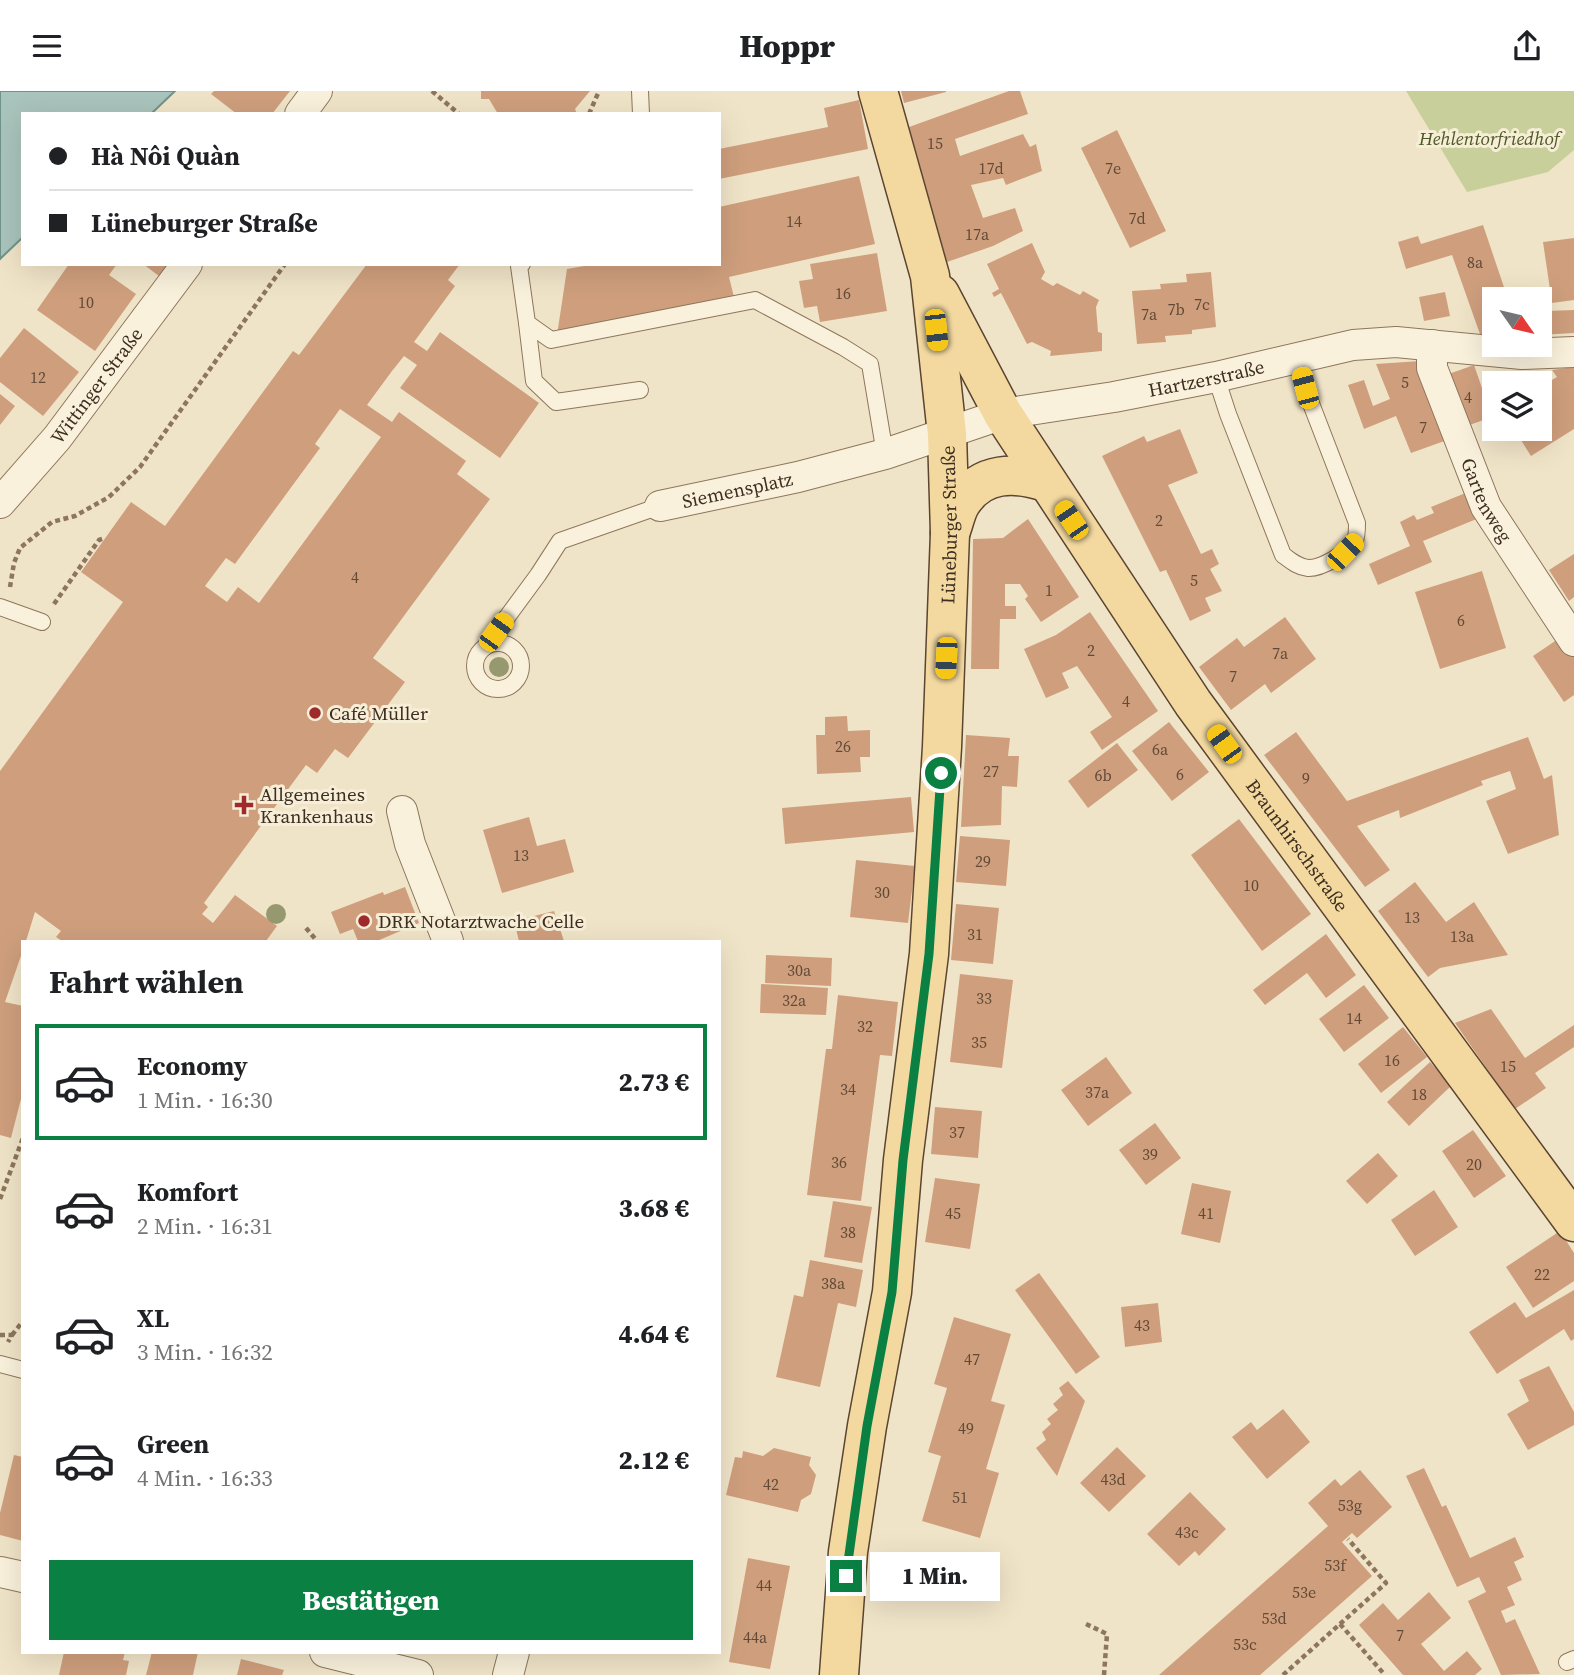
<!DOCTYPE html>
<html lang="de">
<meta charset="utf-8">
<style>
:root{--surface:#fff;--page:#f6f6f6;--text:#202124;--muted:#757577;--line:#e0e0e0;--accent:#0b8043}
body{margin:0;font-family:"Source Serif 4",serif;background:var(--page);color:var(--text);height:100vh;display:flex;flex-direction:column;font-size:26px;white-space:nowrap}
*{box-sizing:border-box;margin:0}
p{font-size:23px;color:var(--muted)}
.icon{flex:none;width:38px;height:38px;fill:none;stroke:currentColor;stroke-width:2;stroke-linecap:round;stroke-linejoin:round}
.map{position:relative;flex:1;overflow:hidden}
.panel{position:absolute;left:21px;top:849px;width:700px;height:714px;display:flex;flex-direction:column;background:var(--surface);border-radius:0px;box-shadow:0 7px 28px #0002}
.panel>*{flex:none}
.hud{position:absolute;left:21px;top:21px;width:700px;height:154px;border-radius:0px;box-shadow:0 7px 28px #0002;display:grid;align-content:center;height:154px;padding:0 28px;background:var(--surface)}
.needle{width:46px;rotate:124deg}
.tools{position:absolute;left:1482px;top:196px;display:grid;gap:14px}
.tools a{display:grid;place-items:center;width:70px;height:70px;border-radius:0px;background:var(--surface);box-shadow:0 7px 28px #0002;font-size:35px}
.end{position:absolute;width:32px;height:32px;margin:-16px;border:9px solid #0b8043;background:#fff;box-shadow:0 0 0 4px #fff}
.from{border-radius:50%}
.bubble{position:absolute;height:49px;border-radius:0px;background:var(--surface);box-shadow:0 7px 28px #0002;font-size:23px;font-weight:800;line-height:49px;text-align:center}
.car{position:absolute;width:21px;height:42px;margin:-21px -10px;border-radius:9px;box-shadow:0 0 5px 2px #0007;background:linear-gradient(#f5c518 24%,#345 0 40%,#f5c518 0 76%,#345 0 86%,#f5c518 0)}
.hud b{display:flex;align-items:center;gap:24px;height:66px;font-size:26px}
.hud b+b{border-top:2px solid var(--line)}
.hud i{width:18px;height:18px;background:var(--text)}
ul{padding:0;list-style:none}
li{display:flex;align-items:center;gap:21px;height:116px;margin:0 14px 10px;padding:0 14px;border:4px solid transparent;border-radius:0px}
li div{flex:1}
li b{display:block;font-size:26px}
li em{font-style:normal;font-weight:800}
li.selected{border-color:var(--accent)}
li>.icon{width:63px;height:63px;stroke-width:1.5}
h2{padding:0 28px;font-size:32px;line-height:84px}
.action{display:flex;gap:14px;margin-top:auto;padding:14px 28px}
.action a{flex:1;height:80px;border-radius:0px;background:var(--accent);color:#fff;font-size:28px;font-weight:800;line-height:80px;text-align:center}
header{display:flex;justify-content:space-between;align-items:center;height:91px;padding:0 28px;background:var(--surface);font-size:32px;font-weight:800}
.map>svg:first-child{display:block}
</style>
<header><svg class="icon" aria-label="menu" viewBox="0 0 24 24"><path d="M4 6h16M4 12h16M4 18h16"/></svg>Hoppr<svg class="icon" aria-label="share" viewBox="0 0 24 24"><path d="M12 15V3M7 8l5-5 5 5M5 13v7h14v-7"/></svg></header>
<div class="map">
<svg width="1574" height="1584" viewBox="0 0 1574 1584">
<rect width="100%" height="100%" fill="#f0e4c8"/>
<path fill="#c9cf9b" d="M1406,0H1574V59L1548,81L1467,101Z"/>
<path fill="#a9c4bc" stroke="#6f938a" stroke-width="2" d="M0,0H175L151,23H23V146L0,168Z"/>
<g fill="#cf9f7d" fill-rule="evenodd">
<path d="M214,0H290L272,23H237L211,3Z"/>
<path d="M481,0H590L575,18L577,23H498L489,8H481Z"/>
<path d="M901,0H946V1L904,12Z"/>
<path d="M1009,0H1020L1028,23L955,48L960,65L1023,43L1030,56L1036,53L1042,80L1006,94L1003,87L971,94L983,127L1015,117L1023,140L993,155L947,171L909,36Z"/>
<path d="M859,9L868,58L719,88V58L828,36L824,17Z"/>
<path d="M1117,39L1166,140L1130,157L1081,57Z"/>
<path d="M859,85L875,153L729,186L734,206L557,244L567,178L596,173H719V116Z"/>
<path d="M1483,134L1508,208H1494V246H1481L1452,164L1406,178L1398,151L1418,145L1421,153Z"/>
<path d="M1574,147V209L1552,212L1543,151Z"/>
<path d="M1032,152L1045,181L1041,188L1053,195L1057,192L1080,204L1083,200L1099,209L1096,216L1098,241L1102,242V260L1050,265L1051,260L1032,251L1027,253L1001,202L994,206L992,202L999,198L987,173Z"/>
<path d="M877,162L887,220L820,231L817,215L804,217L799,190L813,188L810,173Z"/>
<path d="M69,173H117L109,184L136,203L95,260L37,219Z"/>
<path d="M143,173H168L159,185Z"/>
<path d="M367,173H460L448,189L455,195L414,251L427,260L440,241L539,312L500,367L400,297L417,274L404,265L392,280L367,314L392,331L399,321L466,370L457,383L490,408L373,567L405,591L348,667L335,658L317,682L306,674L204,812L208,816L202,823L213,832L235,804L277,835L266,850H62L56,846L61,840L35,821L26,850H23V859L5,911L23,915V974L21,982L23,983V1000L11,1047L0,1044V680L123,511L81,481L131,411L165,435L293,260L299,264ZM340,318L381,346L259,512L238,496L227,511L205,495L226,467L235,473L320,357L315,353Z"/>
<path d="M1211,181L1216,236L1192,239V243L1165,245L1166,251L1137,253L1132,200L1161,198L1160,193L1187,191L1186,183Z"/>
<path d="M1445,201L1450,225L1424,230L1419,206Z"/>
<path d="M1540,212H1545L1547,220L1574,219V242L1540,244Z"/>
<path d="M24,237L79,281L43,325L0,291V267Z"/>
<path d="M1420,270L1450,348L1411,362L1396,325L1364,338L1348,294L1364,289L1373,315L1390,308L1376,273Z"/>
<path d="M1474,274L1492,326L1461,337L1443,285Z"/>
<path d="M1574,276V338L1531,365L1514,338H1540V296L1557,286L1552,279Z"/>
<path d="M0,303L15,315L0,334Z"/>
<path d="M1180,338L1198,382L1168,394L1201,463L1212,458L1219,473L1210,478L1222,500L1205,507L1211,520L1190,530L1166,479L1160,481L1102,365L1144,345L1147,351Z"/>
<path d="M1468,401L1479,427L1423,450L1432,471L1378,494L1369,473L1410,455L1400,431L1414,424L1417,429L1434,422L1431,416Z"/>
<path d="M1028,428L1079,506L1041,531L1025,508L1028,505L1020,493H1005V515H1016V528H1000L999,578H971L973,448L1003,447Z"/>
<path d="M1574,463V506L1569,510L1549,479Z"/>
<path d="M1482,480L1506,557L1440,578L1415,501Z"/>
<path d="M1090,521L1158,620L1102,659L1090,641L1112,626L1077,575L1062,582L1069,597L1046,607L1024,558L1056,544Z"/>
<path d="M1285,526L1316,568L1271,602L1265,593L1231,619L1199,576L1237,547L1244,556Z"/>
<path d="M1561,546L1574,566V604L1564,611L1533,565Z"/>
<path d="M847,625L848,640L870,639V666H860L861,681L817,683L816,644H825V626Z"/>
<path d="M1169,631L1209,681L1172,710L1132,660Z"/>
<path d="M1296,641L1347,710L1528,646L1544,688L1552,684L1559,744L1508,763L1486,710L1516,698L1510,680L1481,690L1483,694L1400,727L1399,719L1357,735L1390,779L1365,796L1264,664Z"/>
<path d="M966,644L1010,647L1008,665H1019L1017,696L1002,695L1001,734L961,736Z"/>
<path d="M1117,652L1138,679L1088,717L1068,690Z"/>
<path d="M911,706L914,741L785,753L782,717Z"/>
<path d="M529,726L537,755L565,748L574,781L502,802L483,739Z"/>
<path d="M1239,728L1311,823L1262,860L1191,764Z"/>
<path d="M960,745L1010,749L1006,795L956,791Z"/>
<path d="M856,769L915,775L908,832L850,826Z"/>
<path d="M1415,791L1446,831L1474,811L1508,864L1440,877L1428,886L1378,820Z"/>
<path d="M405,796L419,832L377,850H358L353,838L340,843L331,821L383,801L384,804Z"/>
<path d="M956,813L999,817L993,873L951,869Z"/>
<path d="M554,820L564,850H519L514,830Z"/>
<path d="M1326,843L1356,884L1326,907L1307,882L1265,914L1253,899Z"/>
<path d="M766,864L832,867L831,895L765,892Z"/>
<path d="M960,883L1013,889L1002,977L950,971Z"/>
<path d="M761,893L828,897L826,924L760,922Z"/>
<path d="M1364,894L1389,927L1344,961L1319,928Z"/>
<path d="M838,904L898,911L892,965L880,964L861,1110L807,1104L826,958H832Z"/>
<path d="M1491,918L1525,967L1574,934V956L1535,982L1546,997L1515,1018L1455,932Z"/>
<path d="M1403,936L1427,966L1381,1002L1358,973Z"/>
<path d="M1106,966L1132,1002L1088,1035L1061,999Z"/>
<path d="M1430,971L1452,994L1409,1035L1387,1011Z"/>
<path d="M935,1016L982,1020L978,1067L931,1063Z"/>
<path d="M1155,1032L1181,1067L1146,1094L1119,1059Z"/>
<path d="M1473,1039L1506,1085L1474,1107L1442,1060Z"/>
<path d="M1378,1062L1398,1085L1367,1113L1346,1090Z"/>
<path d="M935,1087L980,1093L970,1158L925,1151Z"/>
<path d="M1192,1092L1231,1100L1220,1152L1181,1143Z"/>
<path d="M1434,1099L1458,1136L1415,1165L1391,1129Z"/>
<path d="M833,1110L872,1116L862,1172L824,1166Z"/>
<path d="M1560,1140L1574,1162V1190L1533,1217L1506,1176Z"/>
<path d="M810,1169L863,1179L856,1216L838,1212L820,1296L776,1286L794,1204L803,1206Z"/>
<path d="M1039,1182L1100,1266L1076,1283L1015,1199Z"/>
<path d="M1574,1199V1248L1571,1250L1564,1238L1497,1283L1469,1241L1515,1211L1526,1227Z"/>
<path d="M1158,1212L1162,1251L1125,1256L1121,1216Z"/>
<path d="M954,1226L1011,1243L991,1310L1005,1314L986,1378L999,1382L980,1447L922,1430L941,1365L928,1361L947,1297L934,1293Z"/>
<path d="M1549,1275L1574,1321V1334L1528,1359L1507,1323L1529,1310L1519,1289Z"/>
<path d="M1068,1290L1085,1310L1057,1385L1036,1357L1046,1349L1042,1341L1051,1333L1047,1328L1058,1319L1053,1313L1063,1304L1059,1297Z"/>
<path d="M1283,1318L1310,1351L1267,1388L1232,1346L1251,1331L1257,1339Z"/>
<path d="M1117,1356L1146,1385L1109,1421L1080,1392Z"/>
<path d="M774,1357L811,1366L809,1374L816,1384L811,1403L801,1409L798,1421L726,1404L735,1366L742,1367L743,1360L763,1365Z"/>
<path d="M14,1364L23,1366V1450L0,1444V1422Z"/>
<path d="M1424,1377L1442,1416L1446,1414L1470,1467L1515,1446L1524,1466L1514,1471L1522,1489L1507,1496L1515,1514L1501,1520L1506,1532L1515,1528L1540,1583L1501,1584L1468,1510L1486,1501L1479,1486L1457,1496L1406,1385Z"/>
<path d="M1360,1379L1392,1416L1357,1447L1352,1442L1342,1451L1372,1485L1260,1584H1159L1328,1435L1308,1412L1335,1388L1341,1395Z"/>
<path d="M1190,1401L1226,1438L1199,1465L1195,1460L1179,1475L1147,1443Z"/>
<path d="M748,1467L790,1475L770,1578L729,1571Z"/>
<path d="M1429,1501L1451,1527L1421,1553L1444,1580L1467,1560L1482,1578L1475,1584H1403L1359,1534L1383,1512L1398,1529Z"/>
<path d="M64,1561H125L123,1569L129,1570L126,1584H59Z"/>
<path d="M152,1561H198L193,1584H146Z"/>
<path d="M241,1568L284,1579L282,1584H237Z"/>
</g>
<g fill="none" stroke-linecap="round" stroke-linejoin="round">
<defs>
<g id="lane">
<path d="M640,0L641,23"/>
<path d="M522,173L519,175L527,232L551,249L755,209L843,256L870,273L885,363"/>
<path d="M527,232L534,290L556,311L640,299"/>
<path d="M1216,286L1228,323L1283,464C1291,470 1298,476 1308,477C1320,478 1351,461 1355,449C1357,445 1357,437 1357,432L1305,297L1297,267"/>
<path d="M0,516L42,531"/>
<circle cx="498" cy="575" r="23"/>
<path d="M485,556L538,484L560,450L660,415"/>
<path d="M0,1273L23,1279"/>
<path d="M1567,1571L1574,1568"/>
</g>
<g id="street">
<path d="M300,23L317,0"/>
<path id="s1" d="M1432,254V277L1486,416L1574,550"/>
<path id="s2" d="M0,412L57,347L187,173"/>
<path id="s3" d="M660,415L798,386L885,363L1003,323L1114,306L1216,286L1353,254L1396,251L1522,263L1574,261"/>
<path d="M402,720L410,753L448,850"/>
<path d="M0,1481L23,1486"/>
<path d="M325,1561L418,1584"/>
<path d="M508,1584L514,1561"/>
</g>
<g id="primary">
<path id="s4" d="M940,203L1003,323L1193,612L1574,1131"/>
<path d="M950,442C954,433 956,419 962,411C982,380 1015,381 1046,391"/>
<path id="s5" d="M839,1584L848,1461L867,1335L892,1201L903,1069L929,863L942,656L950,442L947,343L930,185L878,0"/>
</g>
</defs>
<use href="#lane" stroke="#8d765c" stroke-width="18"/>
<use href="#street" stroke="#8d765c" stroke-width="32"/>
<use href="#primary" stroke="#5b4430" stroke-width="41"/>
<g stroke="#8d765c" stroke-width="4.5" stroke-dasharray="5 3.5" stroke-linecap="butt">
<path d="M432,0L459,23"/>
<path d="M589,23L599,0"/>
<path d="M10,496L14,472L20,457L52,431L75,425L109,406L140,376L285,173"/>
<path d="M54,513L99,449L105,447"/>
<path d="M306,837L317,850"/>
<path d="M0,1108L23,1047"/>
<path d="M0,1244H12L8,1251"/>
<path d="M12,1244L23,1230"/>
<path d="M1086,1533L1107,1543L1104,1584"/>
<path d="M1340,1533L1386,1492L1348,1448"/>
<path d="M1283,1584L1340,1533L1385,1584"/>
</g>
<use href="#lane" stroke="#faf1dc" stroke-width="16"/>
<use href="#street" stroke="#faf1dc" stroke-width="30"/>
<use href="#primary" stroke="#f3d9a0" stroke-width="38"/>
</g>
<g fill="#96986f">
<circle cx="499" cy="576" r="10"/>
<circle cx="276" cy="823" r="10"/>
</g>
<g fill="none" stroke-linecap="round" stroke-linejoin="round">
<path stroke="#0b8043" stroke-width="9" d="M846,1485L867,1335L892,1201L903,1069L929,863L941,682"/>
</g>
<g fill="#9e2a2b" stroke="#f7eed8" stroke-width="2.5">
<circle cx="315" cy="622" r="7"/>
<path d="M240.5 703.5h7v7h7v7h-7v7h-7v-7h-7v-7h7z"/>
<circle cx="364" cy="830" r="7"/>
</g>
<g text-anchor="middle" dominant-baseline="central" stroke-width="6" stroke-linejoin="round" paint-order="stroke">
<g font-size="16" fill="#624a37">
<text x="935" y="52">15</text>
<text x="991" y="77">17d</text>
<text x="1113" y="77">7e</text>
<text x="1137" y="127">7d</text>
<text x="794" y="130">14</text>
<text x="977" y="143">17a</text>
<text x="1475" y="171">8a</text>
<text x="843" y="202">16</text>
<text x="86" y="211">10</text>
<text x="1202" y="213">7c</text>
<text x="1176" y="218">7b</text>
<text x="1149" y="223">7a</text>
<text x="38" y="286">12</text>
<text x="1405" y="291">5</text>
<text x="1468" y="306">4</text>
<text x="1423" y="336">7</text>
<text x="1159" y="429">2</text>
<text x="355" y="486">4</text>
<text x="1194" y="489">5</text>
<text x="1049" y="499">1</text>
<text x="1461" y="529">6</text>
<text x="1091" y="559">2</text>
<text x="1280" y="562">7a</text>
<text x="1233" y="585">7</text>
<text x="1126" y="610">4</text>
<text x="843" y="655">26</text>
<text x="1160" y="658">6a</text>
<text x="991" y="680">27</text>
<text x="1180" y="683">6</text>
<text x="1103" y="684">6b</text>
<text x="1306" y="687">9</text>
<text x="521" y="764">13</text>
<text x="983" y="770">29</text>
<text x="1251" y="794">10</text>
<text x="882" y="801">30</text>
<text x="1412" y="826">13</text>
<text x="975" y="843">31</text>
<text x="1462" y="845">13a</text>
<text x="799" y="879">30a</text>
<text x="984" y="907">33</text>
<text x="794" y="909">32a</text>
<text x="1354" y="927">14</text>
<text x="865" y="935">32</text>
<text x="979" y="951">35</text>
<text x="1392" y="969">16</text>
<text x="1508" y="975">15</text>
<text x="848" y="998">34</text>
<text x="1097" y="1001">37a</text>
<text x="1419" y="1003">18</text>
<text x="957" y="1041">37</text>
<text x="1150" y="1063">39</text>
<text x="839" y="1071">36</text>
<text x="1474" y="1073">20</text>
<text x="953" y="1122">45</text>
<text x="1206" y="1122">41</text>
<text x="848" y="1141">38</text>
<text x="1542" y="1183">22</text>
<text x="833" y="1192">38a</text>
<text x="1142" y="1234">43</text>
<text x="972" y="1268">47</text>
<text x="966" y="1337">49</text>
<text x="1113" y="1388">43d</text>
<text x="771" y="1393">42</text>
<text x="960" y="1406">51</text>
<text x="1350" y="1414">53g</text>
<text x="1187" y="1441">43c</text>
<text x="1335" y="1474">53f</text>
<text x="764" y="1494">44</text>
<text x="1304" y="1501">53e</text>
<text x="1274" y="1527">53d</text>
<text x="1400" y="1544">7</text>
<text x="755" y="1546">44a</text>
<text x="1245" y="1553">53c</text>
</g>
<g font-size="19" font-style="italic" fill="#4d5a26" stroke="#f7eed8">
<text x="1489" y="47">Hehlentorfriedhof</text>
</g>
<g font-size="19" fill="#3d2e20" stroke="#f7eed8">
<text stroke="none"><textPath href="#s3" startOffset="562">Hartzerstraße</textPath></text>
<text stroke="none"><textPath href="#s2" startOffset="152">Wittinger Straße</textPath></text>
<text stroke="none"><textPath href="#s3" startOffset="79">Siemensplatz</textPath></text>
<text stroke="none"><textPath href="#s1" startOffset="166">Gartenweg</textPath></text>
<text stroke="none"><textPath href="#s5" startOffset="1157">Lüneburger Straße</textPath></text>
<text stroke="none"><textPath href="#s4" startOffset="658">Braunhirschstraße</textPath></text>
</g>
<g font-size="19" fill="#3d2e20" stroke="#f7eed8" text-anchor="start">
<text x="329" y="622">Café Müller</text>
<text x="260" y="703">Allgemeines<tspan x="260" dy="22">Krankenhaus</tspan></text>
<text x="378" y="830">DRK Notarztwache Celle</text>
</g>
</g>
</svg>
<div class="tools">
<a><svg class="needle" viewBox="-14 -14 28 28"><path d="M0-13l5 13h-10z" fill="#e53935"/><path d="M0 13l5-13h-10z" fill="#757577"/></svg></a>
<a><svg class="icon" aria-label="layers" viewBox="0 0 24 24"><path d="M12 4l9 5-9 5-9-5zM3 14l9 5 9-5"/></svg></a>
</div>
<i class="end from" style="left:941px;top:682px"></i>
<i class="end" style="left:846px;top:1485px"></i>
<div class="bubble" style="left:870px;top:1461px;width:130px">1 Min.</div>
<i class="car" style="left:936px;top:239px;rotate:174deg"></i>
<i class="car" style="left:1305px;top:297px;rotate:345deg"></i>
<i class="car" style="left:1071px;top:429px;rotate:326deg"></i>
<i class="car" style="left:1345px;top:461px;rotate:44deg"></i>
<i class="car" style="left:496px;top:541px;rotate:36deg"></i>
<i class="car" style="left:946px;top:567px;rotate:183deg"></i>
<i class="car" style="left:1224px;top:653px;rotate:324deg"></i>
<div class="hud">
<b><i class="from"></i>Hà Nôi Quàn</b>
<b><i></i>Lüneburger Straße</b>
</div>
<section class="panel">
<h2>Fahrt wählen</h2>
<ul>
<li class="selected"><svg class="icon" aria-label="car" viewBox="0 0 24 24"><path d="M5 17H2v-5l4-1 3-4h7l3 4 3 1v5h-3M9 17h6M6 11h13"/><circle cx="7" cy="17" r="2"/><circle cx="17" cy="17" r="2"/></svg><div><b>Economy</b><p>1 Min. · 16:30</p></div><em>2.73 €</em></li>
<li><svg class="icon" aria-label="car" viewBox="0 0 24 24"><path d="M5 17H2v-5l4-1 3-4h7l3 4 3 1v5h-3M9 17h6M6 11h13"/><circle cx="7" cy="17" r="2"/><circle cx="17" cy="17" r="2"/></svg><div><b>Komfort</b><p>2 Min. · 16:31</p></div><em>3.68 €</em></li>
<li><svg class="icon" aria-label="car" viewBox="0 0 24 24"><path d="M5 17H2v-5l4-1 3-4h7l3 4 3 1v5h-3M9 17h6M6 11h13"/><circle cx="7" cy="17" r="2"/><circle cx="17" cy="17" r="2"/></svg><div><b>XL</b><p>3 Min. · 16:32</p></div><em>4.64 €</em></li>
<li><svg class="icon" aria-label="car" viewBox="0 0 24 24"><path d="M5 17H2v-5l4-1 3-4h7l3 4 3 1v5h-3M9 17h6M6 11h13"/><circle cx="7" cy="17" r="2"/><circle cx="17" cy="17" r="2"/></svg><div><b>Green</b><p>4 Min. · 16:33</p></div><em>2.12 €</em></li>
</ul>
<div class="action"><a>Bestätigen</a></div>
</section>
</div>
